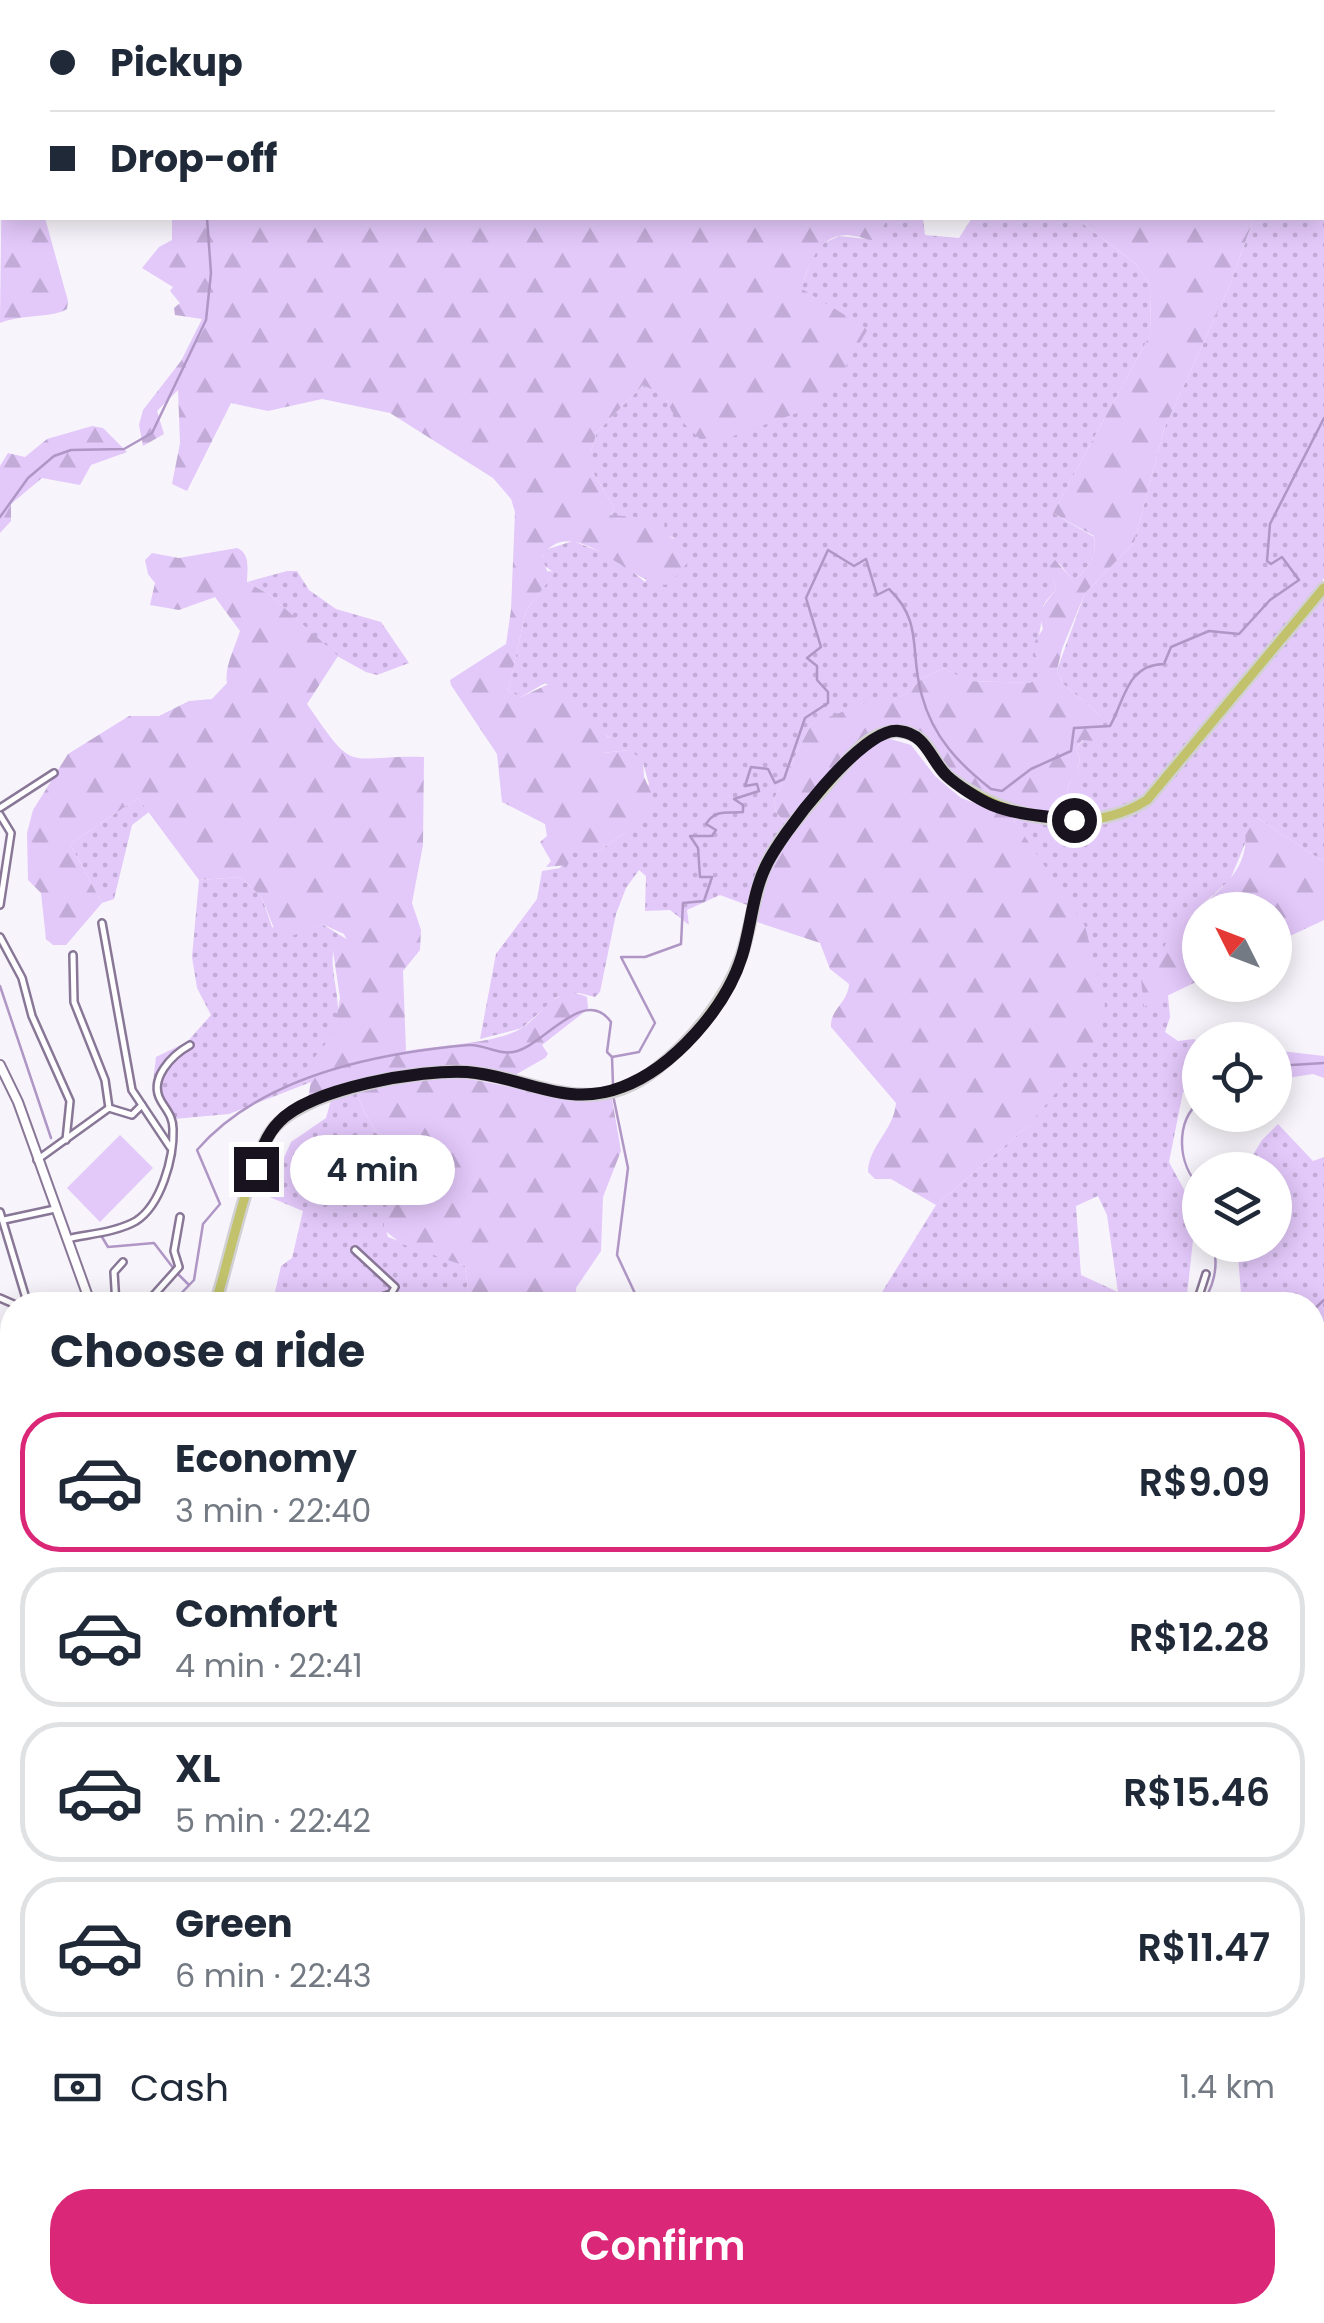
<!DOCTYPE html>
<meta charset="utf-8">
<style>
:root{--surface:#fff;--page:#f2f2f3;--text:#1f2937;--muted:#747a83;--line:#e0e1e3;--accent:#db2777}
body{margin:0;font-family:Poppins,sans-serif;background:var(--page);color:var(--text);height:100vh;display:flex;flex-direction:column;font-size:38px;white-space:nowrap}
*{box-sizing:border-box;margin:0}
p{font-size:32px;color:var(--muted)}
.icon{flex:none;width:55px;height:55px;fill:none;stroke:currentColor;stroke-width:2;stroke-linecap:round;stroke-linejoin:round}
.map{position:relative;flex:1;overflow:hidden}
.drawer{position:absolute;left:0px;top:1292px;width:1325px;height:1032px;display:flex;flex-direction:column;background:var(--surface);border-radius:40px 40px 0 0;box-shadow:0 5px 25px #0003}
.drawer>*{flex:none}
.hud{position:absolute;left:0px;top:0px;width:1325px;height:220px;box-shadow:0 5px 25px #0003;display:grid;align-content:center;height:220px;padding:0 50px;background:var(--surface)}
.needle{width:65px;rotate:312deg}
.controls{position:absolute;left:1182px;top:892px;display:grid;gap:20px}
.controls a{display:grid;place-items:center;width:110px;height:110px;border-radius:50%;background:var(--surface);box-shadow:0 5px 25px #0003;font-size:50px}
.end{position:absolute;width:45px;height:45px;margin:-22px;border:12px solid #19131f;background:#fff;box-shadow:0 0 0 5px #fff}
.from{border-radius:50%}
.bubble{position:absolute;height:70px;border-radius:35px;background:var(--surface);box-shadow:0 5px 25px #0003;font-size:32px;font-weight:600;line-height:70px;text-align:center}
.hud b{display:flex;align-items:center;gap:35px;height:95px;font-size:38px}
.hud b+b{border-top:2px solid var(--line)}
.hud i{width:25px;height:25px;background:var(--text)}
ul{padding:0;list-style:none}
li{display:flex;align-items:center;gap:30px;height:140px;margin:0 20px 15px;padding:0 30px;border:5px solid var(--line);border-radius:40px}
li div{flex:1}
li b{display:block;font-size:38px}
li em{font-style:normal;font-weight:600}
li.current{border-color:var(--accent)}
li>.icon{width:90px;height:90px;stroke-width:1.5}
h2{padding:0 50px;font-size:45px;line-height:120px}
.pay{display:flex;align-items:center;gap:25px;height:110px;padding:0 50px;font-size:38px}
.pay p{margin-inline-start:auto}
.primary-button{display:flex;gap:20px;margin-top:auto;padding:20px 50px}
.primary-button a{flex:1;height:115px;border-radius:40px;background:var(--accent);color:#fff;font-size:40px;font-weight:600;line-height:115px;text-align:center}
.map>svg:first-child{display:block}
</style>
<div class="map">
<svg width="1324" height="2323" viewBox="0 0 1324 2323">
<defs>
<pattern id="green-dots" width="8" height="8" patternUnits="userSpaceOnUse" patternTransform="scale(2.5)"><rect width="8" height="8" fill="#e3c8fa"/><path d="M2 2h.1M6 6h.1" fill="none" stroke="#c2abd6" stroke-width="1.8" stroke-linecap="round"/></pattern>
<pattern id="forest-firs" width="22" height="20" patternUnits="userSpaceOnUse" patternTransform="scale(2.5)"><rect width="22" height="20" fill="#e3c8fa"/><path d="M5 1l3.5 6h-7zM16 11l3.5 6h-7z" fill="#c2abd6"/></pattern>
</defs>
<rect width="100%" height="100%" fill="#f8f4fb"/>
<g fill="url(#green-dots)" fill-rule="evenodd">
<path d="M640,0H1324V578L1313,599L1146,797L1116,813L1061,816L1070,781L1077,777L1080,758L1076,749L1101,716L1062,683L1057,670L1085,593L1134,543L1164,429L1229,287L1254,218H1322V2Z"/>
<path d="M887,218H923L925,235L959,238L972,218H1082V223L1136,264L1151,286L1150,335L1053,513L1094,537C1097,554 1090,567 1077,578H1071L1059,563L1052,573L1056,589L1043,605C1042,636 1031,643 1044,674L1030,683L967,681L944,668L923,678L903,696L811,724L774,799L776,812L786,824L762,858L747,905L720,895L687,910L689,925L670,910L645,911L646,876L639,870L626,888L616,914L600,992L595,997L579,993L557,997L522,1028L480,1039L496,954L537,899L542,871L560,868L574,845L597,852L625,833L649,784L643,763L630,750L602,753L613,739C585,725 574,694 545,683L521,697L508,691L526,611L554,573L540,562L545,550L573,541L616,558L645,582L674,538L610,516L614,508L591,469V451L597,432L643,385L666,396L667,402L801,289L812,257L822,244L839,236L877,240Z"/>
<path d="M287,571H297L309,590L336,609L381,622L409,663L377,675L366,672L337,656L270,595L247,582Z"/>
<path d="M1324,595V862L1256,817L1230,880L1182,922L1163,950L1152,970L1144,1006L1168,995L1170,1017L1165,1032L1178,1041L1194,1039L1200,1044V1094L1183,1092L1169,1162L1187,1195L1193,1240L1186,1305H874L936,1205L1028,1126L1031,847L1011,816C1057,823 1103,832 1145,807ZM1098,1196L1107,1215L1118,1292L1081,1275L1076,1206Z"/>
<path d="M138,798L149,812L132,825L114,899L102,903L70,844Z"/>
<path d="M241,877L262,898L272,927L289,936L322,924L348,940L333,951C330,978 344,1004 335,1032C328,1054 315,1048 311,1082L229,1114L174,1119L153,1083L156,1057L187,1042L211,1015L197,988L192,957L199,880Z"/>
<path d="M357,1093C363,1117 390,1149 393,1165C396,1191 379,1213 388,1237L465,1266L470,1305H297L275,1292L281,1266L292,1258L303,1211L267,1196L291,1142L326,1118L331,1100Z"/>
<path d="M1278,1124L1313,1161L1324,1157V1347L1320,1328H1313L1312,1305H1242L1237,1245H1275V1170H1244L1262,1140Z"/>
<path d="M1313,1609L1324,1612V1658L1314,1696L1324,1715V1796L1313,1803Z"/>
<path d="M0,1665L12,1678V1834L0,1833Z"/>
<path d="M12,1845V2107L0,2133V1850Z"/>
<path d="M1313,1855L1324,1858V2120L1313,2115Z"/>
<path d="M846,2312L945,2313L935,2323H843L838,2317Z"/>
</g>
<g fill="url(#forest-firs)">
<path d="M2,151V218H45L68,301L67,309C54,318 21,314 0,323Z"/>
<path d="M172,218H887L878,240C867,241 864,237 854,236C822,229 807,264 802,289L868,329L824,403L731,437L700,439L672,412L665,396L643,385L597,432L591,451V469L614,508L610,515L664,519L665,534L679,542L688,562L670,584C637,593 575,508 542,556L547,571L555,572L526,611L508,691L521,697L553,682L608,737L617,739L603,753L630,750L643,761L644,777L654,799L625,833L597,852L574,846L568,865L546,867L551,861L540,842L547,836L545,824L502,802L497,754L451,685L450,680L506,644L511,610L515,512L511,499L493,478L390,413L322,399L268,411L231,403L187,491L172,484L180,443L178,390L157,411L164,434L143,446L139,425L143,410L181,361L202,319L175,315L174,308L180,303L170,291L173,287L142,268L159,247L172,240Z"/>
<path d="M1082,218H1254L1229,287L1164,429L1134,543L1085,593L1062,649L1057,670L1062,683L1101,716L1104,727L1094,741L1082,740L1076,749L1080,758L1077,778L1070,781L1061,816C1036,813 973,800 955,783C937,766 928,746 906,733L861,742L786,824L776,812L774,799L811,724L875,699L903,696L923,678L944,668L968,681L1030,683L1043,674L1032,646L1043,629L1039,612L1056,589L1050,566L1055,560L1071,578H1077C1090,567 1097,554 1094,536L1053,513L1150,335L1151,286L1136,264L1082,223Z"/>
<path d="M92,426L103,428L127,452L91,465L80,485L42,478L11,504V521L0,533V466L8,453L25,457L47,439Z"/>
<path d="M237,548C251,554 247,570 247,582L270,595L338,656L307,704C357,777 344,755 424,757L423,845L412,903L421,930L420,950L403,971L406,1051C437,1045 496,1044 522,1028C543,1015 556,982 587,997L588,1009L542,1045L548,1054L545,1058L508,1079C433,1060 379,1074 308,1101L314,1058L334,1033L340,998L333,951L347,940L344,934L322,924L289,937L275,931L262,898L241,877L199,880L138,798L70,844L102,903L66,945H53L46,939L41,893L28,880L27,833L33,810L68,754L129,716H159L189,701L212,699L227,683C224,668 235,647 240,631L215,597L179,610L150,605L155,583L148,574L145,560L152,553L179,558Z"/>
<path d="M887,738L911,745L935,776L961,798L1011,816L1085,926L1105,1005L1096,1045L1028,1126L936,1205L891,1179H875L868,1172C868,1147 894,1130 896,1103L831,1027C830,1009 848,1003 849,984L830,969L820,943L751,920C759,897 764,866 778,847C796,819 857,745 887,738Z"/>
<path d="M1256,817L1324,862V920L1275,943V910H1200V980L1144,1007L1141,979C1160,963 1164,939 1181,923C1207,899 1251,875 1245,832Z"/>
<path d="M1279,1046L1281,1051L1324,1056V1078L1313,1074L1275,1080V1047Z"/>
<path d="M427,1076C491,1075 547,1105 611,1093L621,1151L603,1197L601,1251L576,1288L577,1305H470L465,1266L402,1244L384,1230C382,1208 395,1189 392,1166C391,1149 363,1117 357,1093Z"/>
<path d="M1313,1478L1324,1479V1612L1313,1609Z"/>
<path d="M1313,2115L1324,2120V2323H980L990,2312H1312Z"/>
<path d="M730,2313H836L843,2323H722Z"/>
</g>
<path fill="#e3c8fa" d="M120,1135L153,1168L100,1222L67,1188Z"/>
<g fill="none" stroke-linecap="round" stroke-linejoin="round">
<g stroke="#af96c5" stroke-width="2.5">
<path d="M200,0L201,2"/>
<path d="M759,2L762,0"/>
<path d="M0,517L28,478L54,456L71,450L124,449L152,433L206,320L211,273L207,218"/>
<path d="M0,986L51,1138"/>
<path d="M612,1057L639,1052L655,1023L621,957H645L681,944L683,903L704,901L712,877H700L698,848L690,836H712L716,830L706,824C716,808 729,814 743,812V805L734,799L759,791L757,784L745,786L751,767L768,769L775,783L784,779L805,718L828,703V692L817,680V666L807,658L821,647L806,598L828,550L854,566L866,559L877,595L889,589C924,622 909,653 922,696C933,737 959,764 991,789L1002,791L1031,769L1071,751L1074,728L1110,726C1125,700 1126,665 1164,664L1171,647L1209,631L1239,634L1270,600L1299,580L1282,557L1271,564L1267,561L1270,524L1324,418"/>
<path d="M1275,1066L1324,1063"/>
<path d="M613,1095L628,1168L617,1255L640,1304"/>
<path d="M1200,1101C1175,1122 1177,1164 1200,1187"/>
<path d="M102,1237L108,1247L154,1243L174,1269"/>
<path d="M178,1274L189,1285"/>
<path d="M170,1305L194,1280L203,1224L220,1204L197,1150C261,1076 376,1053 469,1045C484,1044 497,1055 513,1052C542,1048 584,984 611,1022L607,1052L612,1057L613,1085"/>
<path d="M1200,1305C1214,1289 1219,1265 1213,1245"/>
<path d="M1312,1311L1324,1300"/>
<path d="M0,1503L12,1489"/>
<path d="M0,1573L12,1597L0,1629"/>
<path d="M0,1639L12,1658"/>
<path d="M1312,1825L1324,1818"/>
<path d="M0,1838L12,1822"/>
<path d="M632,2312L638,2323"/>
<path d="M958,2323L963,2312"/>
</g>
<defs>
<g id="street">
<path d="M0,808L54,773"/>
<path d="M0,815L11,833L0,905"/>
<path d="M102,923L132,1090L170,1147"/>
<path d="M0,937L22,978L32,1016L70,1101L66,1140"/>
<path d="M73,955L74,1002L105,1080L109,1108"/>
<path d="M37,1160L109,1108L132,1115L142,1105"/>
<path d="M0,1212L28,1305"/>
<path d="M4,1220L55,1209"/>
<path d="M67,1239C89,1234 117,1232 136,1221C161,1205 174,1158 173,1129C173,1117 167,1111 161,1101C148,1079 172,1055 190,1045"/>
<path d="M355,1250L395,1287L391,1294L357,1305"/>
<path d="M0,1298L16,1305"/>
<path d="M218,1302L289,1305"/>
<path d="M116,1305L114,1272L123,1262"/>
<path d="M145,1305L179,1267L174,1251L180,1217"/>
<path d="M1196,1305L1206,1274"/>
<path d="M0,1436L12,1441"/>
<path d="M0,1466L12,1462"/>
<path d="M0,1757V1786"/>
<path d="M1312,1802L1324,1796"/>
<path d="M0,2170H12"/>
<path d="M446,2312L450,2323"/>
<path d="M485,2312L487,2323"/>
<path d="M690,2315L697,2323"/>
<path d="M64,2323V2312"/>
<path d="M137,2323V2312"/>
<path d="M220,2323L235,2312"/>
<path d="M263,2323L284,2312"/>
<path d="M990,2323L1000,2312"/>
</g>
<path id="secondary" d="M0,1065L18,1102L91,1305"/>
<g id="primary">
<path d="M215,1305C229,1261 248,1167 270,1133C298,1090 419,1069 467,1072C536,1077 588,1122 655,1070C690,1043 726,1000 741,957C751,929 753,898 764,870C778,836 808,807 832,779C845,764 861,741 881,734C893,730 906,730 917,737C932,746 936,768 950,778C1005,818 1087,838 1147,800L1324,588"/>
<path d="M104,2323V2312"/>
</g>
</defs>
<use href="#street" stroke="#887796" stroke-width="10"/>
<use href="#secondary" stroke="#887796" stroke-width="12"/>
<use href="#primary" stroke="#d1d0d2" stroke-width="14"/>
<use href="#street" stroke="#fff" stroke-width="5"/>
<use href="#secondary" stroke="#fff" stroke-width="8"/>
<use href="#primary" stroke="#c1c26b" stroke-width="9"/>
</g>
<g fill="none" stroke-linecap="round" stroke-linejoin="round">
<path stroke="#19131f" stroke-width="12" d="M256,1169C261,1152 266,1135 279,1122C310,1088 422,1069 467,1072C522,1076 566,1109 622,1087C673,1068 726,1008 742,956C751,927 752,896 765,868C779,836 863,726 899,731C927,734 930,760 947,776C958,786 978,799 992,805C1016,815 1047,816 1074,820"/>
</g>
</svg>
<div class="controls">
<a><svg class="needle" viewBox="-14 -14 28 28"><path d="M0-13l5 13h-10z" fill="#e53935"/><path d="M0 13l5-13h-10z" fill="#747a83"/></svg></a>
<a><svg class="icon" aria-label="locate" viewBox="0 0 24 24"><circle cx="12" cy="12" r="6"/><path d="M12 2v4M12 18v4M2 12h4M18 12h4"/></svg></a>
<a><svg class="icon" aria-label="layers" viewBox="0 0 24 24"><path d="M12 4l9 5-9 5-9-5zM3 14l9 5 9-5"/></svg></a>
</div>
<i class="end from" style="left:1074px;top:820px"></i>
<i class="end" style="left:256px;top:1169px"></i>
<div class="bubble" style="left:290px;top:1135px;width:165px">4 min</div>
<div class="hud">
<b><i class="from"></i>Pickup</b>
<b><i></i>Drop-off</b>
</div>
<section class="drawer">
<h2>Choose a ride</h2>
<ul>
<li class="current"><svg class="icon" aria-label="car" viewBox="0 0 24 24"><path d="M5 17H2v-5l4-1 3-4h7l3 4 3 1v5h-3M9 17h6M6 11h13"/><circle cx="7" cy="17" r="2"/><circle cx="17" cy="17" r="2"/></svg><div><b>Economy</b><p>3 min · 22:40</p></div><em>R$9.09</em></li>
<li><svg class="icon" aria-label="car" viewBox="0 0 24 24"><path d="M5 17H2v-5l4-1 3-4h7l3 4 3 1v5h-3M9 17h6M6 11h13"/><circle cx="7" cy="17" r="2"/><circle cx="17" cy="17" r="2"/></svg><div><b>Comfort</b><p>4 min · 22:41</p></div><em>R$12.28</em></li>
<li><svg class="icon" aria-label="car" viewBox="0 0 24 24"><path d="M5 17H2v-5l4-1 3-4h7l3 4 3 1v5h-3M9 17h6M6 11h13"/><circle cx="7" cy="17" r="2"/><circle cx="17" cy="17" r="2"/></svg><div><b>XL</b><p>5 min · 22:42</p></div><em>R$15.46</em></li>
<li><svg class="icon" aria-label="car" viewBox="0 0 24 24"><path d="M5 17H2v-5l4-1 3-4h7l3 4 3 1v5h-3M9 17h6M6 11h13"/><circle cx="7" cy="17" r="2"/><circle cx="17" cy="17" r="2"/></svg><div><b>Green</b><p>6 min · 22:43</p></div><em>R$11.47</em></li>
</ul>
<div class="pay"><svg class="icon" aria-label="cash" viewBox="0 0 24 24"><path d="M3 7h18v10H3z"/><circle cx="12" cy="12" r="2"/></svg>Cash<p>1.4 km</p></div>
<div class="primary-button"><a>Confirm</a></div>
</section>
</div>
